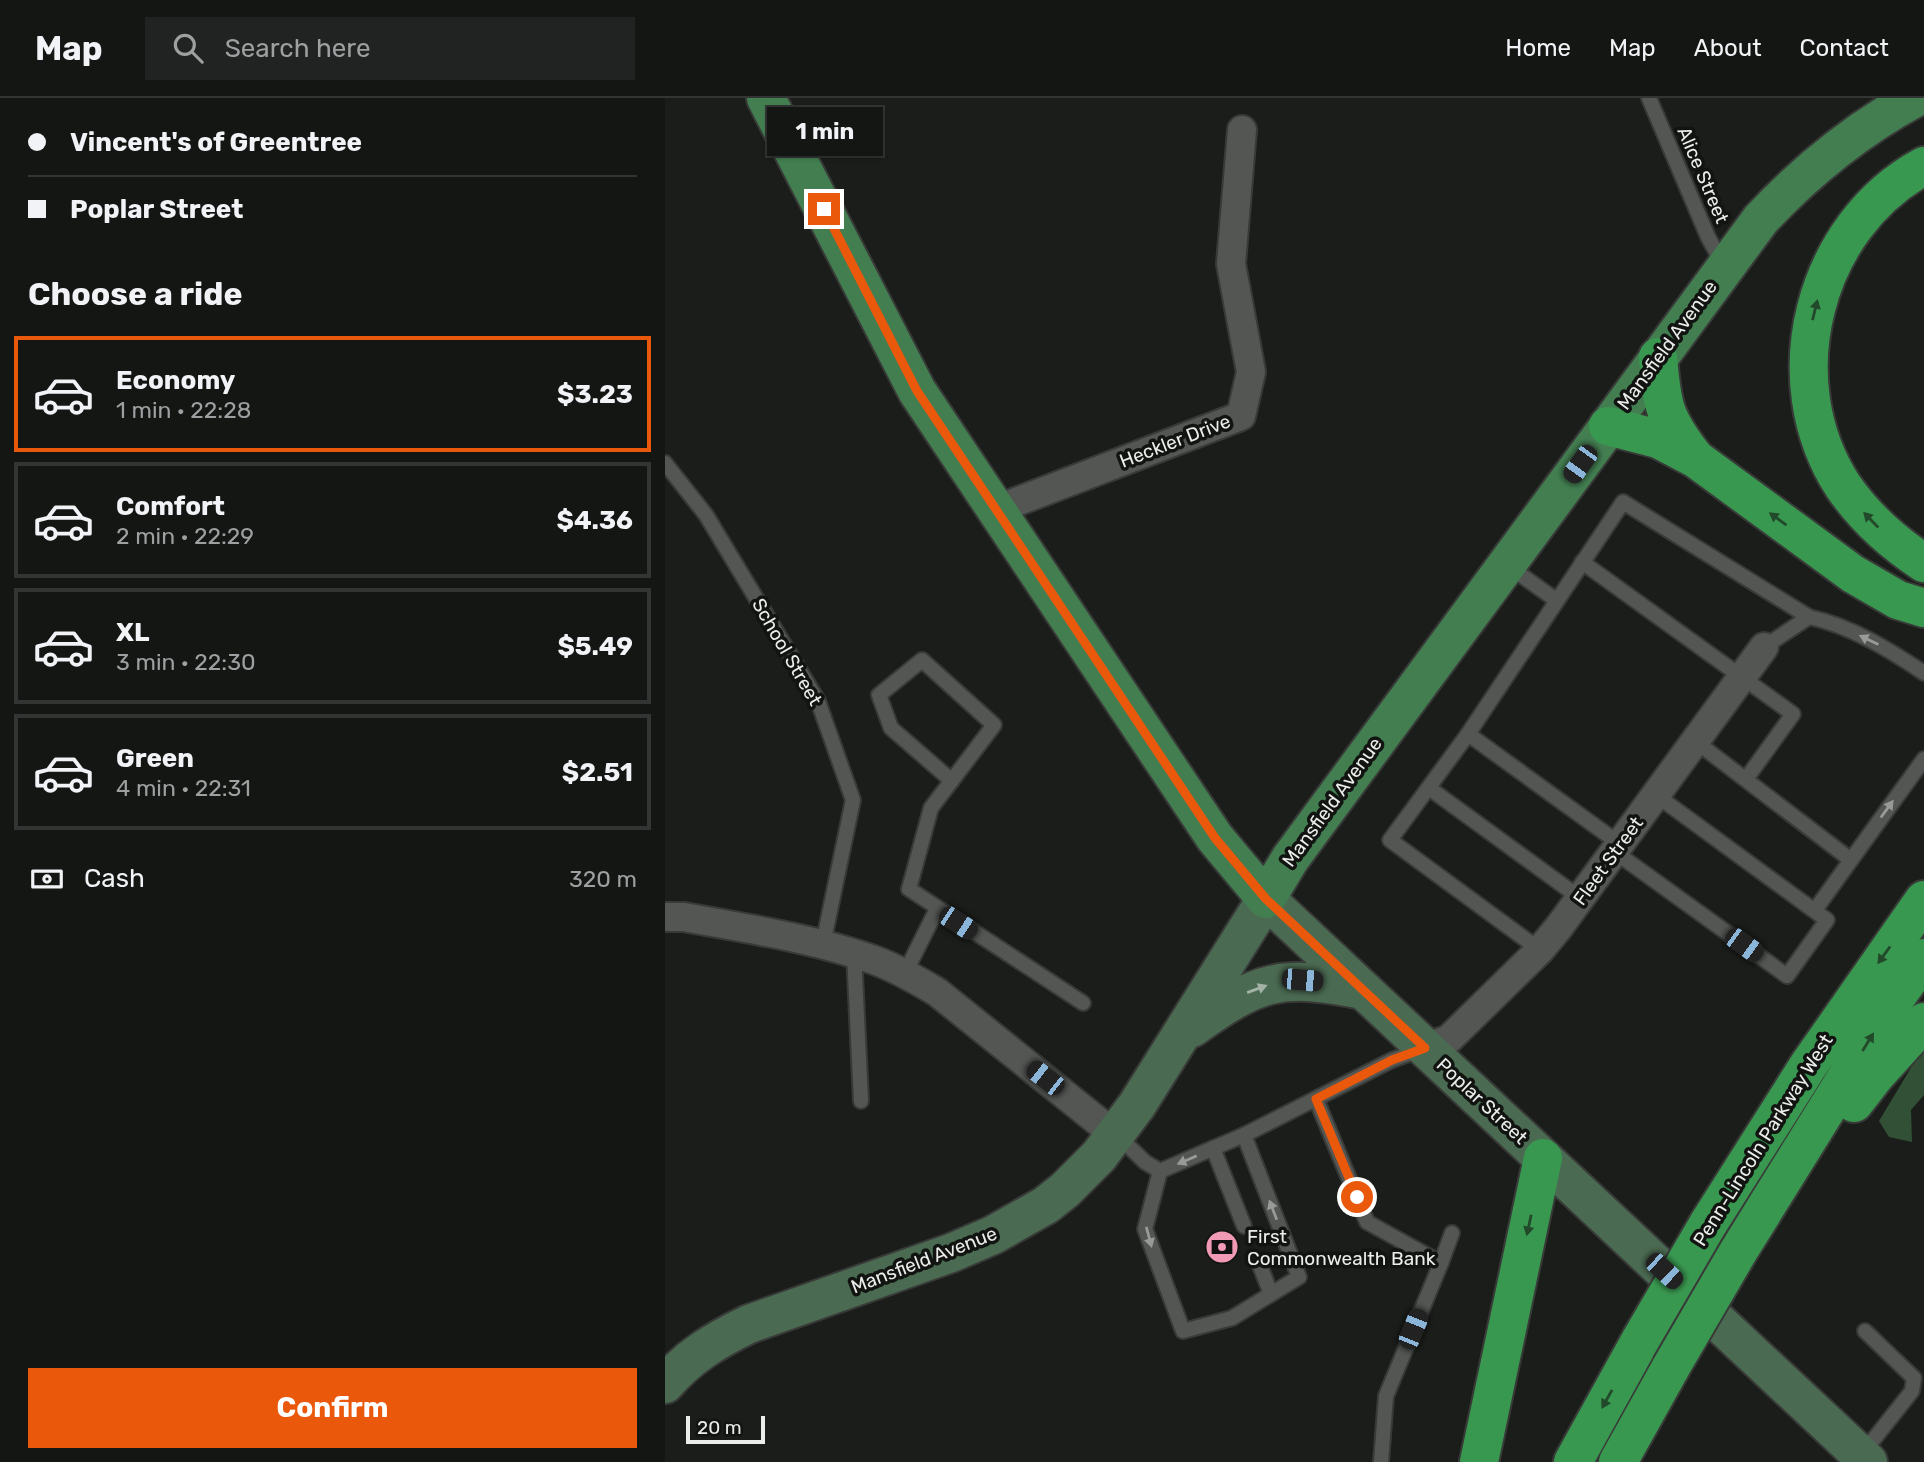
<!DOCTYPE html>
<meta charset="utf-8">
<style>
:root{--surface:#141614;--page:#212322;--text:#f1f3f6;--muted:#9d9fa0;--line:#333534;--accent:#ea580c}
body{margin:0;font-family:Rubik,sans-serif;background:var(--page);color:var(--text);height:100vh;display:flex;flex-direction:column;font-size:26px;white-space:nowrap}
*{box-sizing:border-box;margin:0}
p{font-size:23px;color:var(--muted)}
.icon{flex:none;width:38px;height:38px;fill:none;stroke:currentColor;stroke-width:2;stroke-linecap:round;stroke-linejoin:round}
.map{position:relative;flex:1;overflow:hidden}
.drawer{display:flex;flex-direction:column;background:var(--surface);width:665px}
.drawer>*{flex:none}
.top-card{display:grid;align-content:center;height:154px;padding:0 28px;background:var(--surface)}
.scale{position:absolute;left:21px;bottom:18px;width:79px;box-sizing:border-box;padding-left:7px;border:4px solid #ebedeb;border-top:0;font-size:19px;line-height:24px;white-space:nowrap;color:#ebedeb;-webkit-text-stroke:5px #111411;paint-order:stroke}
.end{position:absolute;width:32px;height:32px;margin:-16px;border:9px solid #ea580c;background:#fff;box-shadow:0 0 0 4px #fff}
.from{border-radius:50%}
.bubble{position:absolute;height:49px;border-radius:0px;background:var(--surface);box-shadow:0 2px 5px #0004,0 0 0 2px var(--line);font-size:23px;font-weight:700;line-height:49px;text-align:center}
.car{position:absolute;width:21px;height:42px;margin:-21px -10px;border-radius:9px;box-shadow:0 0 5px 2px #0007;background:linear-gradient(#222 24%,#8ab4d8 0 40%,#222 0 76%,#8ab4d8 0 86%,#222 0)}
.top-card b{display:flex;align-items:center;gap:24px;height:66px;font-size:26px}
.top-card b+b{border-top:2px solid var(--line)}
.top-card i{width:18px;height:18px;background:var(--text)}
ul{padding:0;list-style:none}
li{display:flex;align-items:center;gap:21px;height:116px;margin:0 14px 10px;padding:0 14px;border:4px solid var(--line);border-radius:0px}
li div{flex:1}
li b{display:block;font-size:26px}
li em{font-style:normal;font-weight:700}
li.current{border-color:var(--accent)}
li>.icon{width:63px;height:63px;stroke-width:1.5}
h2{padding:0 28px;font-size:32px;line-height:84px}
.pay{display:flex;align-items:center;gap:18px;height:77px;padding:0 28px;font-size:26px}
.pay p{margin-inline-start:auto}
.primary-button{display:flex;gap:14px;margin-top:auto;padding:14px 28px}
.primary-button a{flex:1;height:80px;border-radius:0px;background:var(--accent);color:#fff;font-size:28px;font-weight:700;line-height:80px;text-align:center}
header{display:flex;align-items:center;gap:42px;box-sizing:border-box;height:98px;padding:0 35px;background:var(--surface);border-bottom:2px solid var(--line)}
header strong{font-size:33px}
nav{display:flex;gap:38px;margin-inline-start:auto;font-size:24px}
.search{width:490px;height:63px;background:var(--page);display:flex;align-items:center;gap:18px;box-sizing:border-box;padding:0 24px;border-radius:0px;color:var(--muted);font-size:26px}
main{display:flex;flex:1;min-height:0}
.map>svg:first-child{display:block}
</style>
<header>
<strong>Map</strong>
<div class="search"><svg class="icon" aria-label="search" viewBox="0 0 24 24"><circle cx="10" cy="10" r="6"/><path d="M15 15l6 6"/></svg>Search here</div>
<nav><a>Home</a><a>Map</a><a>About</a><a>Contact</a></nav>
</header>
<main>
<section class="drawer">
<div class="top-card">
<b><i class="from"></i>Vincent's of Greentree</b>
<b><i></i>Poplar Street</b>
</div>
<h2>Choose a ride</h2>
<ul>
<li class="current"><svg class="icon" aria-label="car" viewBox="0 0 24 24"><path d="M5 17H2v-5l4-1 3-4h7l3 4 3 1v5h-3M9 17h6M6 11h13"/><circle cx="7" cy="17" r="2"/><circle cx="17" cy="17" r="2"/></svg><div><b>Economy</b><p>1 min · 22:28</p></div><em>$3.23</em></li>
<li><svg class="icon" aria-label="car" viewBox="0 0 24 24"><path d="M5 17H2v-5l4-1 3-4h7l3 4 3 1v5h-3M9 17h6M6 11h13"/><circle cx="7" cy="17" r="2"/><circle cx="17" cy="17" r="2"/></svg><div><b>Comfort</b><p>2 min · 22:29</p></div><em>$4.36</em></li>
<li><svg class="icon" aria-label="car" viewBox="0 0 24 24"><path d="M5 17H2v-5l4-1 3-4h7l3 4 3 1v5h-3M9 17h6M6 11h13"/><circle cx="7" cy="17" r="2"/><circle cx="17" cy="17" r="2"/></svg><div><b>XL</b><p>3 min · 22:30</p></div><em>$5.49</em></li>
<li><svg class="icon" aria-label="car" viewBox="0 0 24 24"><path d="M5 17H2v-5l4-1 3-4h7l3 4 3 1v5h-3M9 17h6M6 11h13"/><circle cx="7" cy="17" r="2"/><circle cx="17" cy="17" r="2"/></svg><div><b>Green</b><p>4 min · 22:31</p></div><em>$2.51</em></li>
</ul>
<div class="pay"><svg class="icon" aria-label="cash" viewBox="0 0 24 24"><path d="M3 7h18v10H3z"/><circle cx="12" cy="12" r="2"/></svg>Cash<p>320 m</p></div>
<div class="primary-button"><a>Confirm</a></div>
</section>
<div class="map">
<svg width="1259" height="1364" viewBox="0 0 1259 1364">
<rect width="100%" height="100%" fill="#1a1d1a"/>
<path fill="#315036" d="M1259,955V997L1246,1012L1247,1044L1224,1039L1214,1023L1250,963Z"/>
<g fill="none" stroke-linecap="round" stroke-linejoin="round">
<defs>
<g id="lane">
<path d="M984,0L1043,139L1059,168"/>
<path d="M0,365L41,417L153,603L188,702L158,846"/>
<path d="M917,464L1128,616L1081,681"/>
<path d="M842,467L891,502"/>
<path d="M1099,549L1144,519"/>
<path d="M803,636L955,746"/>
<path d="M1030,643L1186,762L1150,812"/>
<path d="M287,683L226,630L214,597L257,562L329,627L266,710L244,791L418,905"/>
<path d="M764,690L915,800"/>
<path d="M950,754L1122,878L1162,822L991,697"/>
<path d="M1186,762L1259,661"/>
<path d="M875,852L725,742L803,636L958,404L1144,519C1186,528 1223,551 1259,575"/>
<path d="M189,855L196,1003"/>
<path d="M240,875L272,811"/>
<path d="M651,1001L702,1124L776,1165L787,1135"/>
<path d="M452,1037L480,1064L495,1073"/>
<path d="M548,1050L579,1128"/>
<path d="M495,1073L480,1131L518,1233L567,1220L634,1179L579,1037"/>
<path d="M495,1073L579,1037L727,962L757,951"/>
<path d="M594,1165L606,1196"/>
<path d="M1197,1356L1247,1293L1249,1280L1200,1233"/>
<path d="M716,1364L721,1298L776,1165"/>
</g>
<g id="street">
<path d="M330,412L576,318L586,274L566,166L577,32"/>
<path d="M0,819H19C83,831 148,840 209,862C231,870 252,882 272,894L450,1037"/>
<path d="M760,950L784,941L875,852L894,829L1099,549"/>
</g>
<g id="secondary">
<path d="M527,930C595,881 616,876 698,892"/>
<path d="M0,1286C24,1258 51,1242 84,1226L286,1155L328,1137L381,1107L400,1092L434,1058L472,1007L601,801L1203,1364"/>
</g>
<path id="primary" d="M101,0L252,293L550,740L601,801L625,761L1096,121C1142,72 1191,32 1250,0"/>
<g id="highway">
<path d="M1259,68C1148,128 1109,282 1178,388C1200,420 1227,444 1259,465"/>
<path d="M993,259C997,308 999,320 1030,360"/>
<path d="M943,328L993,341L1031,361L1188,476L1233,502L1259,510"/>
<path d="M1189,1005L1210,978L1259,924"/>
<path d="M1043,1126L1143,968L1259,802"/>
<path d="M1073,1154L1232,898L1259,860"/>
<path d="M814,1364L878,1060"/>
<path d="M908,1364L976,1241"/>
<path d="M953,1364L1006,1269"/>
</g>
</defs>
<use href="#lane" stroke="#383a38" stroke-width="18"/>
<use href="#street" stroke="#383a38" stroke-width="32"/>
<use href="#secondary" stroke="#383a38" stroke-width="42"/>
<use href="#primary" stroke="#383a38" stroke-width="42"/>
<use href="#highway" stroke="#383a38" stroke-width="42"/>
<use href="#lane" stroke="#535653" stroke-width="14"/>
<use href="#street" stroke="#535653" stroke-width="28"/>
<use href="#secondary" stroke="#4b6a52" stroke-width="38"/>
<use href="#primary" stroke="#437e51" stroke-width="38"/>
<use href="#highway" stroke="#399850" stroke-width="38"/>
<defs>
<g id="highway-bridge">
<path d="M976,1241L1043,1126"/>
<path d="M1006,1269L1073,1154"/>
</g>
</defs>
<use href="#highway-bridge" stroke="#383a38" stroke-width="42" stroke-linecap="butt"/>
<use href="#highway-bridge" stroke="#399850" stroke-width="38"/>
</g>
<defs><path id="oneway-solid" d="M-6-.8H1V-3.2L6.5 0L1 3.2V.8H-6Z" transform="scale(1.75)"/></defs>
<g fill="#21492a">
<use href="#oneway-solid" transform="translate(1150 212) rotate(-76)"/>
<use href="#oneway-solid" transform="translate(1113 421) rotate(-144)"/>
<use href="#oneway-solid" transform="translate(1206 422) rotate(-134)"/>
<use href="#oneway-solid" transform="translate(1219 857) rotate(126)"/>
<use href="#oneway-solid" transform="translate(1203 944) rotate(-58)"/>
<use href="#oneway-solid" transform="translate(864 1127) rotate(102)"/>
<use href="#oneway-solid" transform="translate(942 1301) rotate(119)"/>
</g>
<g fill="#979a97">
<use href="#oneway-solid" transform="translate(1204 542) rotate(-154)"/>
<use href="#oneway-solid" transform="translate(1222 711) rotate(-54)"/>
<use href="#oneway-solid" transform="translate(522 1062) rotate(157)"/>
<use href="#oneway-solid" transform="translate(608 1112) rotate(-111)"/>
<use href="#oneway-solid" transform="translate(484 1139) rotate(75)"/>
</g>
<use fill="#a3b2a6" href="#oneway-solid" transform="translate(592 891) rotate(-20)"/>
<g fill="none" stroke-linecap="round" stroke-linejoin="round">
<path stroke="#ea580c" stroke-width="9" d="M159,111L252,293L550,740L601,801L760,950L727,962L651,1001L692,1099"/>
</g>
<defs>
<symbol id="bank-disc" viewBox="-11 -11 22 22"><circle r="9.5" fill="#f09ab6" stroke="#111411"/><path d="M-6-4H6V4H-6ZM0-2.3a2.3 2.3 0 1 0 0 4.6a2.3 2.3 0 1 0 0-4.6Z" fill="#111"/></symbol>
</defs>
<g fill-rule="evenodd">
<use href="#bank-disc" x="538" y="1130" width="38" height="38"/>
</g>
<g text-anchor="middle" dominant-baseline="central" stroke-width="7" stroke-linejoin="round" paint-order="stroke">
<g font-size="19" fill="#ebedeb" stroke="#111411">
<text transform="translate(1038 77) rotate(67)">Alice Street</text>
<text transform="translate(1002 247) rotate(-54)">Mansfield Avenue</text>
<text transform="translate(510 343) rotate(-21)">Heckler Drive</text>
<text transform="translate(122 554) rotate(60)">School Street</text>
<text transform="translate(667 704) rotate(-54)">Mansfield Avenue</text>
<text transform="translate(943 763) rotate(-54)">Fleet Street</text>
<text transform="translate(817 1003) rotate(43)">Poplar Street</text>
<text transform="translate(1098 1042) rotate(-58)">Penn-Lincoln Parkway West</text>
<text transform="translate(259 1162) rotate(-21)">Mansfield Avenue</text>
</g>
<g font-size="19" fill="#ebedeb" stroke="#111411" text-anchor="start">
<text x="582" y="1138">First<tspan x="582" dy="22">Commonwealth Bank</tspan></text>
</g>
</g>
</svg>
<div class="scale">20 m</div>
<i class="end from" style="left:692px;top:1099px"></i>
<i class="end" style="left:159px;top:111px"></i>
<div class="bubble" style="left:102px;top:9px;width:116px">1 min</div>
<i class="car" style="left:915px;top:366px;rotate:216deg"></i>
<i class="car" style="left:293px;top:825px;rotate:123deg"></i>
<i class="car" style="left:1079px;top:847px;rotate:126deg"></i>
<i class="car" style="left:637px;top:882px;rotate:95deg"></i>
<i class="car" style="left:380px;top:980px;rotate:308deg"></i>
<i class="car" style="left:999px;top:1173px;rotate:133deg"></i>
<i class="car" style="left:748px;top:1231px;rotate:22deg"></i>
</div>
</main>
